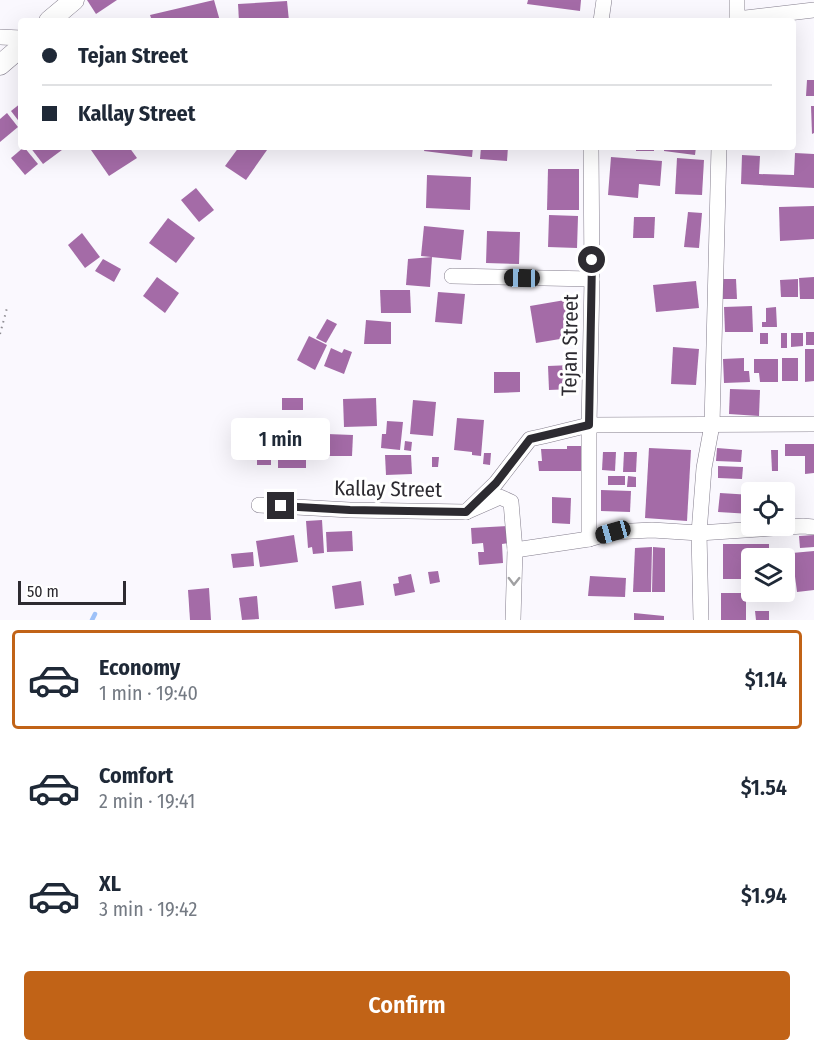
<!DOCTYPE html>
<meta charset="utf-8">
<style>
:root{--surface:#fff;--page:#f6f6f7;--text:#1f2937;--muted:#747a83;--line:#e0e1e3;--accent:#c16317}
body{margin:0;font-family:"Fira Sans Condensed",sans-serif;background:var(--page);color:var(--text);height:100vh;display:flex;flex-direction:column;font-size:22px;white-space:nowrap}
*{box-sizing:border-box;margin:0}
p{font-size:20px;color:var(--muted)}
.icon{flex:none;width:33px;height:33px;fill:none;stroke:currentColor;stroke-width:2;stroke-linecap:round;stroke-linejoin:round}
.map{position:relative;height:620px;overflow:hidden}
.drawer{display:flex;flex-direction:column;background:var(--surface);flex:1}
.drawer>*{flex:none}
.guide{position:absolute;left:18px;top:18px;width:778px;height:132px;border-radius:6px;box-shadow:0 6px 24px #0002;display:grid;align-content:center;height:132px;padding:0 24px;background:var(--surface)}
.controls{position:absolute;left:741px;top:482px;display:grid;gap:12px}
.controls a{display:grid;place-items:center;width:54px;height:54px;border-radius:6px;background:var(--surface);box-shadow:0 6px 24px #0002;font-size:30px}
.scale{position:absolute;left:18px;bottom:15px;width:108px;box-sizing:border-box;padding-left:6px;border:3px solid #2d2b31;border-top:0;font-size:16px;line-height:21px;white-space:nowrap;color:#2d2b31;-webkit-text-stroke:4px #fff;paint-order:stroke}
.end{position:absolute;width:27px;height:27px;margin:-14px;border:8px solid #2d2b31;background:#fff;box-shadow:0 0 0 3px #fff}
.from{border-radius:50%}
.bubble{position:absolute;height:42px;border-radius:6px;background:var(--surface);box-shadow:0 6px 24px #0002;font-size:20px;font-weight:600;line-height:42px;text-align:center}
.car{position:absolute;width:18px;height:36px;margin:-18px -9px;border-radius:8px;box-shadow:0 0 4px 2px #0007;background:linear-gradient(#222 24%,#8ab4d8 0 40%,#222 0 76%,#8ab4d8 0 86%,#222 0)}
.guide b{display:flex;align-items:center;gap:21px;height:57px;font-size:22px}
.guide b+b{border-top:2px solid var(--line)}
.guide i{width:15px;height:15px;background:var(--text)}
ul{padding:10px 0 0;list-style:none}
li{display:flex;align-items:center;gap:18px;height:99px;margin:0 12px 9px;padding:0 12px;border:3px solid transparent;border-radius:6px}
li div{flex:1}
li b{display:block;font-size:22px}
li em{font-style:normal;font-weight:600}
li.on{border-color:var(--accent)}
li>.icon{width:54px;height:54px;stroke-width:1.5}
.primary-button{display:flex;gap:12px;margin-top:auto;padding:12px 24px}
.primary-button a{flex:1;height:69px;border-radius:6px;background:var(--accent);color:#fff;font-size:24px;font-weight:600;line-height:69px;text-align:center}
.map>svg:first-child{display:block}
</style>
<div class="map">
<svg width="814" height="620" viewBox="0 0 814 620">
<rect width="100%" height="100%" fill="#faf8fe"/>
<g fill="none" stroke-linecap="round" stroke-linejoin="round">
<path stroke="#9ec1f8" stroke-width="4.5" d="M92,620L95,614"/>
</g>
<g fill="#a46ba7">
<path d="M87,0H117L96,14Z"/>
<path d="M214,0L220,21H152L150,15Z"/>
<path d="M528,0H581L580,11L527,4Z"/>
<path d="M287,1L289,21H239L238,4Z"/>
<path d="M807,80H814V96H806Z"/>
<path d="M21,103V124L11,111Z"/>
<path d="M811,106H814V133L812,134Z"/>
<path d="M7,113L18,127L0,142V119Z"/>
<path d="M24,147L38,164L25,175L11,158Z"/>
<path d="M30,147H66L43,164Z"/>
<path d="M97,147H129L137,158L109,176L91,150Z"/>
<path d="M239,147H263L267,150L246,180L225,166Z"/>
<path d="M425,147H473L472,157L424,151Z"/>
<path d="M481,147H508L507,161L480,159Z"/>
<rect x="636" y="147" width="18" height="4"/>
<path d="M664,147H696L695,155L664,151Z"/>
<path d="M795,153L814,154V188L741,184L742,155L760,156L759,174L794,175Z"/>
<path d="M611,157L662,161L660,186L639,184L638,198L608,195Z"/>
<path d="M677,158L704,160L702,195L675,194Z"/>
<path d="M548,169H579V210H547Z"/>
<path d="M427,175L471,177L470,210L426,208Z"/>
<path d="M196,188L214,210L199,222L181,200Z"/>
<path d="M814,206V239L780,241L779,207Z"/>
<path d="M688,212L702,213L699,248L684,247Z"/>
<path d="M549,215L578,216L577,248L548,247Z"/>
<path d="M634,217H655L654,238H633Z"/>
<path d="M168,218L195,238L176,263L149,243Z"/>
<path d="M424,226L464,230L461,260L421,256Z"/>
<path d="M487,231L520,232L519,264L486,263Z"/>
<path d="M82,233L100,257L85,268L68,245Z"/>
<path d="M432,257L430,287L406,285L408,259Z"/>
<path d="M103,259L121,269L114,282L95,271Z"/>
<path d="M157,277L179,293L165,313L143,296Z"/>
<path d="M814,277V299H800L799,278Z"/>
<path d="M721,279H736L737,299H722Z"/>
<path d="M798,279V297H781L780,280Z"/>
<path d="M696,281L699,308L656,312L653,285Z"/>
<path d="M380,290H410L411,313H381Z"/>
<path d="M438,292L465,294L462,324L435,322Z"/>
<path d="M565,300L572,337L536,343L530,306Z"/>
<path d="M752,306L753,332H725L724,307Z"/>
<path d="M776,307L777,327H762V322H766V308Z"/>
<path d="M327,319L337,324L326,343L316,338Z"/>
<path d="M366,320L391,322V344H364Z"/>
<rect x="806" y="332" width="8" height="13"/>
<rect x="760" y="333" width="8" height="11"/>
<rect x="781" y="333" width="6" height="15"/>
<path d="M791,333H803V346L791,347Z"/>
<path d="M309,336L327,345L315,370L297,360Z"/>
<path d="M673,347L699,349L696,385L671,384Z"/>
<path d="M331,348L342,353L344,349L352,352L344,374L324,366Z"/>
<path d="M805,349H814V381L805,382Z"/>
<path d="M744,358V371H749L750,382L724,383L723,359Z"/>
<rect x="782" y="358" width="16" height="23"/>
<path d="M754,359H778V382H760L759,373H754Z"/>
<path d="M572,365L573,389L549,390L548,366Z"/>
<path d="M494,372H520V392L494,393Z"/>
<path d="M730,389L760,390L759,416L729,414Z"/>
<rect x="282" y="398" width="21" height="12"/>
<path d="M376,398L377,426L344,427L343,399Z"/>
<path d="M413,400L436,402L433,436L410,434Z"/>
<path d="M457,418L484,420L481,456L472,455V452L454,450Z"/>
<path d="M387,421L403,422L400,450L381,448L382,434H386Z"/>
<path d="M301,426H311V446H299V439H306V432H301Z"/>
<path d="M270,427H279L280,438H270Z"/>
<rect x="282" y="427" width="8" height="8"/>
<path d="M327,434L353,435L352,456H326Z"/>
<path d="M405,441L412,442L411,451L404,450Z"/>
<path d="M785,444H814V473L805,474V456H785Z"/>
<path d="M567,446H581V471H539L538,461H542L541,449H567Z"/>
<rect x="257" y="447" width="14" height="18"/>
<rect x="278" y="448" width="28" height="20"/>
<path d="M649,448L691,450L687,521L645,518Z"/>
<path d="M717,448L742,450L741,462L716,461Z"/>
<path d="M771,450H778V471H772Z"/>
<path d="M603,452H616L615,471L602,470Z"/>
<path d="M624,452H637L636,472H623Z"/>
<path d="M484,453H491L490,465L483,464Z"/>
<path d="M385,455H411L412,474L386,475Z"/>
<path d="M432,457H439L438,467H432Z"/>
<path d="M718,466L743,467L742,479L718,478Z"/>
<rect x="608" y="476" width="17" height="9"/>
<path d="M628,476L636,477V487H627Z"/>
<rect x="757" y="482" width="7" height="10"/>
<path d="M601,490L631,491L630,512L601,511Z"/>
<path d="M720,493L752,495L751,514L718,512Z"/>
<path d="M552,497L571,498L570,524L552,523Z"/>
<path d="M322,520L324,553L313,554L312,547L308,548L306,521Z"/>
<path d="M508,526L509,543L502,544L503,563L479,565L478,552H484L483,543L472,544L471,528Z"/>
<path d="M352,531L353,551L327,552L326,532Z"/>
<path d="M294,535L298,562L260,567L256,541Z"/>
<path d="M814,535V547L800,548L799,536Z"/>
<path d="M723,544H769V558H752V579H723Z"/>
<path d="M652,547L651,592H633L635,548Z"/>
<path d="M653,547L665,548V592H652Z"/>
<path d="M814,551V590L797,592L792,553Z"/>
<path d="M253,552L254,566L233,568L231,554Z"/>
<path d="M438,571L440,582L430,584L428,572Z"/>
<path d="M411,574L415,592L395,596L393,584L399,583L398,577Z"/>
<path d="M590,576L626,578L625,597L588,596Z"/>
<path d="M361,581L364,605L335,609L332,586Z"/>
<path d="M209,588L211,620H190L188,590Z"/>
<rect x="721" y="593" width="25" height="27"/>
<path d="M257,596L259,619L242,620L239,598Z"/>
<path d="M755,611H769V620H756Z"/>
<path d="M634,613L664,616V620H634Z"/>
</g>
<g fill="none" stroke-linecap="round" stroke-linejoin="round">
<defs>
<g id="minor">
<path d="M737,19L814,10"/>
<path d="M601,21L604,0"/>
<path d="M737,21V0"/>
<path d="M0,37L21,38"/>
<path d="M452,276L592,279"/>
<path d="M259,505L350,510L466,512L500,497L511,502L515,550L513,620"/>
<path d="M466,512L496,483L530,439L544,436L589,425L814,424"/>
<path d="M589,539V425L592,279L591,147"/>
<path d="M515,550L589,539L613,532L652,530L699,533L803,526L814,527"/>
<path d="M701,620L699,533L704,468L712,425L719,147"/>
</g>
<g id="tertiary">
<path d="M49,21L74,0"/>
<path d="M0,65L21,47"/>
</g>
</defs>
<use href="#minor" stroke="#847e8d" stroke-width="16"/>
<use href="#tertiary" stroke="#847e8d" stroke-width="21"/>
<path stroke="#8f8d93" stroke-width="2" stroke-dasharray="1.5 4.5" stroke-linecap="butt" d="M0,334L7,308"/>
<use href="#minor" stroke="#fff" stroke-width="15"/>
<use href="#tertiary" stroke="#fff" stroke-width="20"/>
</g>
<defs><path id="oneway-chevron" d="M-2-3.5L2.5 0L-2 3.5" fill="none" stroke-width="1.6" stroke-linecap="round" stroke-linejoin="round" transform="scale(1.5)"/></defs>
<use stroke="#a0a0a2" href="#oneway-chevron" transform="translate(514 581) rotate(91)"/>
<g fill="none" stroke-linecap="round" stroke-linejoin="round">
<path stroke="#2d2b31" stroke-width="8" d="M281,506L350,510L466,512L496,483L530,439L589,425L592,260"/>
</g>
<g text-anchor="middle" dominant-baseline="central" stroke-width="6" stroke-linejoin="round" paint-order="stroke">
<g font-size="21" fill="#2d2b31" stroke="#fff">
<text transform="translate(570 345) rotate(-89)">Tejan Street</text>
<text transform="translate(388 489) rotate(1)">Kallay Street</text>
</g>
</g>
</svg>
<div class="controls">
<a><svg class="icon" aria-label="locate" viewBox="0 0 24 24"><circle cx="12" cy="12" r="6"/><path d="M12 2v4M12 18v4M2 12h4M18 12h4"/></svg></a>
<a><svg class="icon" aria-label="layers" viewBox="0 0 24 24"><path d="M12 4l9 5-9 5-9-5zM3 14l9 5 9-5"/></svg></a>
</div>
<div class="scale">50 m</div>
<i class="end from" style="left:592px;top:260px"></i>
<i class="end" style="left:281px;top:506px"></i>
<div class="bubble" style="left:231px;top:418px;width:99px">1 min</div>
<i class="car" style="left:522px;top:278px;rotate:271deg"></i>
<i class="car" style="left:613px;top:532px;rotate:254deg"></i>
<div class="guide">
<b><i class="from"></i>Tejan Street</b>
<b><i></i>Kallay Street</b>
</div>
</div>
<section class="drawer">
<ul>
<li class="on"><svg class="icon" aria-label="car" viewBox="0 0 24 24"><path d="M5 17H2v-5l4-1 3-4h7l3 4 3 1v5h-3M9 17h6M6 11h13"/><circle cx="7" cy="17" r="2"/><circle cx="17" cy="17" r="2"/></svg><div><b>Economy</b><p>1 min · 19:40</p></div><em>$1.14</em></li>
<li><svg class="icon" aria-label="car" viewBox="0 0 24 24"><path d="M5 17H2v-5l4-1 3-4h7l3 4 3 1v5h-3M9 17h6M6 11h13"/><circle cx="7" cy="17" r="2"/><circle cx="17" cy="17" r="2"/></svg><div><b>Comfort</b><p>2 min · 19:41</p></div><em>$1.54</em></li>
<li><svg class="icon" aria-label="car" viewBox="0 0 24 24"><path d="M5 17H2v-5l4-1 3-4h7l3 4 3 1v5h-3M9 17h6M6 11h13"/><circle cx="7" cy="17" r="2"/><circle cx="17" cy="17" r="2"/></svg><div><b>XL</b><p>3 min · 19:42</p></div><em>$1.94</em></li>
</ul>
<div class="primary-button"><a>Confirm</a></div>
</section>
